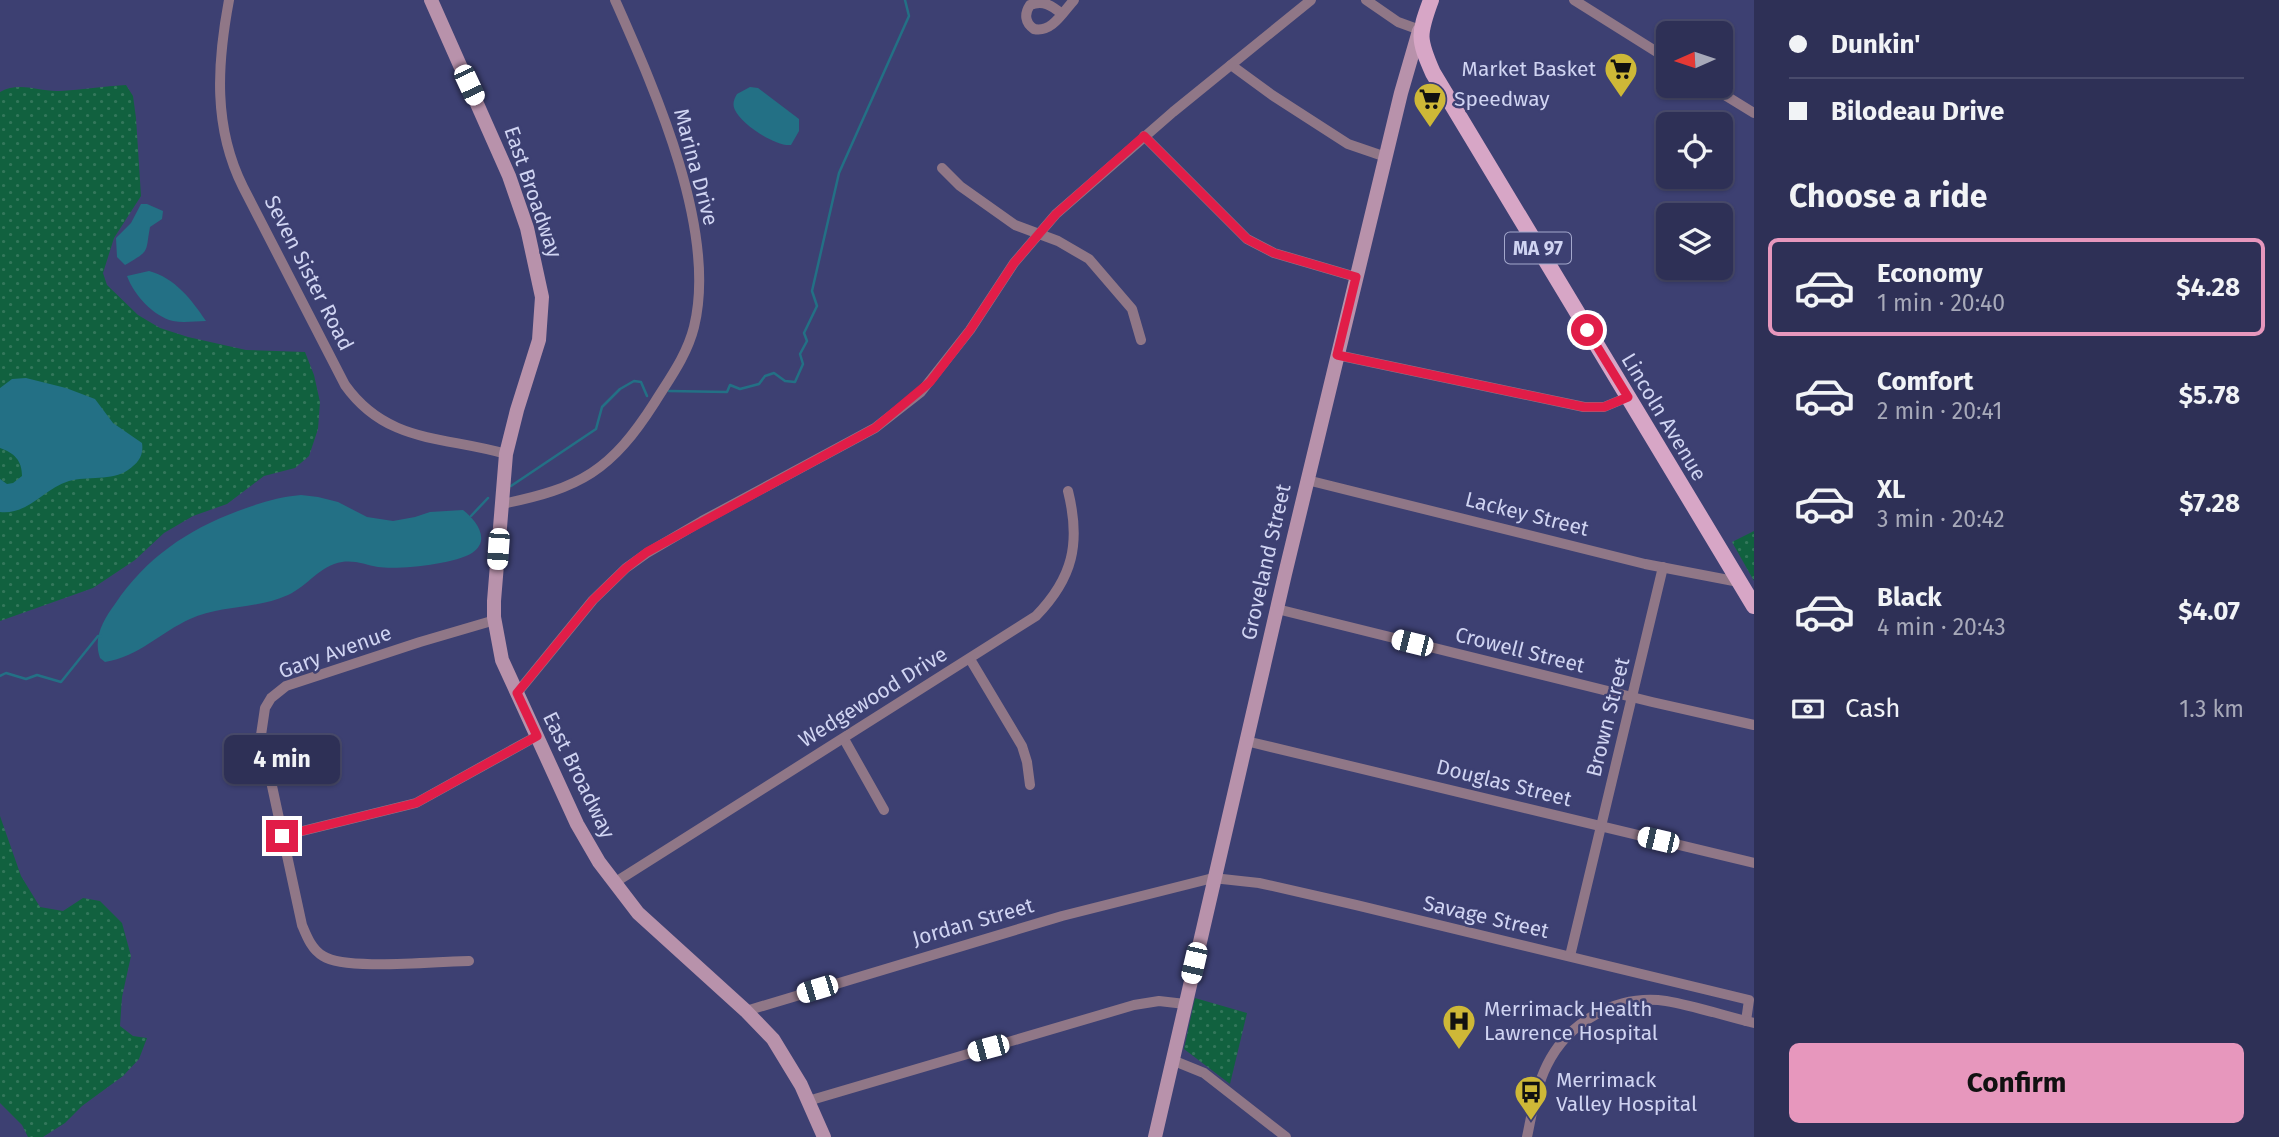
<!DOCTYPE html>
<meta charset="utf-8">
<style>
:root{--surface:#2e3056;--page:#36385c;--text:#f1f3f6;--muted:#a7a9b9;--line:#494b6c;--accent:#e797bd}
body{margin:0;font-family:"Fira Sans",sans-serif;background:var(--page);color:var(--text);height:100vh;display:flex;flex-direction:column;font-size:26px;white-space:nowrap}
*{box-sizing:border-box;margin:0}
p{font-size:23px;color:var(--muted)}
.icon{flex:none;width:38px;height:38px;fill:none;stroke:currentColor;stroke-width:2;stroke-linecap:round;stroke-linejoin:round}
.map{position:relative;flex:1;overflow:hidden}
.details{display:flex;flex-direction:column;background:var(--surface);width:525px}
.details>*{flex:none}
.hud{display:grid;align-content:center;height:154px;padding:0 35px;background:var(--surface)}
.needle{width:46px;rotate:267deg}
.controls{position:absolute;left:1656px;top:21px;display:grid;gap:14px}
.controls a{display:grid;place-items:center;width:77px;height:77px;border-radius:10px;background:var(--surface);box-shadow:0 2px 5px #0004,0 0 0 2px var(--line);font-size:35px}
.end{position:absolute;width:32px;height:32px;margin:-16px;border:9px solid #e11d48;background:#fff;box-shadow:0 0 0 4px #fff}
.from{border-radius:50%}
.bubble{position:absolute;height:49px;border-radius:10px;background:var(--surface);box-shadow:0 2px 5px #0004,0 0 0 2px var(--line);font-size:23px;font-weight:700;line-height:49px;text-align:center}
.car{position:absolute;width:21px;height:42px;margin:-21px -10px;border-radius:9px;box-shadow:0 0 5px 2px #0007;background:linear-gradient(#fff 24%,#345 0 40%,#fff 0 76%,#345 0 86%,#fff 0)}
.hud b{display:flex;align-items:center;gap:24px;height:66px;font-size:26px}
.hud b+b{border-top:2px solid var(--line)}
.hud i{width:18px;height:18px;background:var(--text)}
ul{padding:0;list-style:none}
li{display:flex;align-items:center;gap:21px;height:98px;margin:0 14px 10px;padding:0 21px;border:4px solid transparent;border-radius:10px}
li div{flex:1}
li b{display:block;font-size:26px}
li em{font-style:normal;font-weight:700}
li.current{border-color:var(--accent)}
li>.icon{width:63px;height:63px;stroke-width:1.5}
h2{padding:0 35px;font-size:32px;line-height:84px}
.pay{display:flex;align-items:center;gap:18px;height:77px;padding:0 35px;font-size:26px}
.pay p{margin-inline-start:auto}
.cta{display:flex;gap:14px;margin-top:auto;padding:14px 35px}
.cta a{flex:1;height:80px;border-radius:10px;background:var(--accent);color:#111;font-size:28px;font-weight:700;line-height:80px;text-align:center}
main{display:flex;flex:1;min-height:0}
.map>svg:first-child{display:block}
</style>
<main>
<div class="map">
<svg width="1754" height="1137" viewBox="0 0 1754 1137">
<defs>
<pattern id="grass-dots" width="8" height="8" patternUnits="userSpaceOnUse" patternTransform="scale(1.75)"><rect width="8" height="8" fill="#11613f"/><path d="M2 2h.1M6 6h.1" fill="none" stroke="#33775b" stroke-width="1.8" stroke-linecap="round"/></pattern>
</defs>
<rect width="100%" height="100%" fill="#3d4072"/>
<g fill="url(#grass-dots)">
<path d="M126,85L133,96L136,118L141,196L114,238L103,273L107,285L138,315L160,328L188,337L246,350L305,352L314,375L320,402L318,429L309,456L295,468L264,476L227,504L193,516L164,533L135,560L93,588L0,621V92C20,81 38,92 60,91C82,90 104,86 126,85Z"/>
<path d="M1754,531V581L1732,542Z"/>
<path d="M0,816L21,876L40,907L63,911L83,898L100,901L122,923L131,956L122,997L120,1026L133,1036L147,1038L139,1059L123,1076L82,1106L65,1123L43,1137H28L22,1125L0,1103Z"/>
<path d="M1195,998L1247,1013L1230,1084L1184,1049Z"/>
</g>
<g fill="#237085">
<path d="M750,87L758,88L799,119V131L791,145C776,147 741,124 735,110C732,104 734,99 737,94Z"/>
<path d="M141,204H147L163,211L162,219L150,227C145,253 151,250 125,265L117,257L116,238L131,223Z"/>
<path d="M149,271C175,278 191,299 206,321C195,321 184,323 173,321C153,316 134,295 127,276Z"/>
<path d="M26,378L66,388L95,399L113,423L142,443C144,456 138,463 128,470C112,481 87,476 69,481C43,489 29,515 0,512V479L7,484L13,483L22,476C22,460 14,453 0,448V388L12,379Z"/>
<path d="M301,495L318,497L338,502L367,517L393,521L415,517L430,512L463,510C475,519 492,540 472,553C454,564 400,570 378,567C366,565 355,560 342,562C320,565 308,586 288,595C258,609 221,605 190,619C161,632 138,657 105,662L100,658C93,638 103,620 115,604C146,558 187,530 238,511C260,503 278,497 301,495Z"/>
</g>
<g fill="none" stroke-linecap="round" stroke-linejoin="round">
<g stroke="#237085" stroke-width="2.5">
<path d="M669,391L727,392L730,385L740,389L759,384L765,376L774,373L785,381L795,382L803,364L800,354L807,341L804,333L817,306L812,291L839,173L909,16L905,0"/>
<path d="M511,486L596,429L602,407L620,389L634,381L641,382L647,396"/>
<path d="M471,516L488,498"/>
<path d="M0,676L6,673L26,679L37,675L61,682L98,636H101"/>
</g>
<g stroke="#907787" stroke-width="10">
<path d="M229,0C217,64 213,127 243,187L345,385C387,444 444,436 506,454"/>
<path d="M1366,0L1398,22L1420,30"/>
<path d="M1574,0L1668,59"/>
<path d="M1062,14C1051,5 1043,0 1030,5C1024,14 1025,23 1034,29C1052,33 1063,12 1074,0"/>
<path d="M1231,65L1272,95L1348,144L1386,157"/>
<path d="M1710,86L1754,113"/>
<path d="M1144,136L1247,239L1274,253L1356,277"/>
<path d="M942,168L960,186L1015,225L1058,241L1089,259L1132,309L1141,340"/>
<path d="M1337,355L1584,407H1604L1628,397"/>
<path d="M1307,480L1645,564L1739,582"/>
<path d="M502,504C581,488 611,471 655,402C670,378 687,355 694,327C718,230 654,88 615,0"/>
<path d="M1277,609L1652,702L1754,725"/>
<path d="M970,659L1022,746L1027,762L1030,785"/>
<path d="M517,693L593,600L626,568L647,553L702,521L875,428L921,392L970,330L1014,263L1056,214L1173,112L1311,0"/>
<path d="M844,739L884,810"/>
<path d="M1246,741L1754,863"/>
<path d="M282,836L416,803L537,736"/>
<path d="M614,883L1036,616C1073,578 1081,543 1068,491"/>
<path d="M1570,956L1663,567"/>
<path d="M469,961C438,961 346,971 323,956C312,950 307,937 302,925L261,735L265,708L271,698L286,686L420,642L495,620"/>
<path d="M746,1011L1062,916L1213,878L1259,883L1356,905L1749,1000L1746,1021"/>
<path d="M1172,1060L1204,1073L1286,1137"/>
<path d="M808,1101L1134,1005L1159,1001L1185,1004"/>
<path d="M1527,1137C1532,1113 1536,1087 1547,1065C1568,1022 1617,994 1666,1001C1695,1006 1725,1016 1754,1023"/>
</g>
<g stroke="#b892ab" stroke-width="14">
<path d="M431,0L509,176L527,228L542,297L539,340L517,410L506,454L494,601V617L502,660L577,824L599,862L638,913L746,1011L773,1039L801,1085L824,1137"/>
<path d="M1155,1137L1285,574L1401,93L1419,31"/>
</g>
<path stroke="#d7a6c6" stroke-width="16" d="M1431,0C1418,35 1418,39 1433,73L1754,606"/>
</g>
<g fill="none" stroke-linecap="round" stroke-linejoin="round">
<path stroke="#e11d48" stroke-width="9" d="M282,836L416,803L537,736L517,693L593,600L626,568L647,552L875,428L930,382L970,330L1014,263L1056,214L1144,136L1247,239L1274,253L1356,277L1337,355L1584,407H1604L1628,397L1587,330"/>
</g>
<defs>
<symbol id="supermarket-pin" viewBox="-11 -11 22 30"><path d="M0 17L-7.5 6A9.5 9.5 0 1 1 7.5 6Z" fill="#ceb837" stroke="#3d4072"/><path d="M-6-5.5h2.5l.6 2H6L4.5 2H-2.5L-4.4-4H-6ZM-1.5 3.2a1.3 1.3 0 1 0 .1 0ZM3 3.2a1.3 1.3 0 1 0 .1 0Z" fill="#111"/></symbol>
<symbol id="hospital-pin" viewBox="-11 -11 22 30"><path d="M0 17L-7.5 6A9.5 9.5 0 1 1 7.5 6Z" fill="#ceb837" stroke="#3d4072"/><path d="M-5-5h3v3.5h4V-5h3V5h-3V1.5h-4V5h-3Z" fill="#111"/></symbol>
<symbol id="bus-pin" viewBox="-11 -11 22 30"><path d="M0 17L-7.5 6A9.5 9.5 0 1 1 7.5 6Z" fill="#ceb837" stroke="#3d4072"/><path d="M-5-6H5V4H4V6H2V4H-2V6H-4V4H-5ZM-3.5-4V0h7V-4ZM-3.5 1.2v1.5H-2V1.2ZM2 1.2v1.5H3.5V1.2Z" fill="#111"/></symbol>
</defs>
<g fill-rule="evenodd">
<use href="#supermarket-pin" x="1602" y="50" width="38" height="52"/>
<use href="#supermarket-pin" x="1411" y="80" width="38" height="52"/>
<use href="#hospital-pin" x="1440" y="1002" width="38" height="52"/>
<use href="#bus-pin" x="1512" y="1073" width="38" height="52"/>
</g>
<g text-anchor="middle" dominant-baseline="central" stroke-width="5" stroke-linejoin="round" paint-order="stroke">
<rect fill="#3d4072" stroke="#a4a8cc" stroke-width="2" x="1505" y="232.5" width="66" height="31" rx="5"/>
<g font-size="19" font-weight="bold" fill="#d0d4f2">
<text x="1538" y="248">MA 97</text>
</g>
<g font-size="21" fill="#d0d4f2" stroke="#3d4072" text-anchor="start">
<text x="1596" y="69" text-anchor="end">Market Basket</text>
<text x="1454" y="99">Speedway</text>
<text x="1484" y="1009">Merrimack Health<tspan x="1484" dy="24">Lawrence Hospital</tspan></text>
<text x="1556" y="1080">Merrimack<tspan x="1556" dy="24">Valley Hospital</tspan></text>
</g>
<g font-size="21" fill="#d0d4f2" stroke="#3d4072">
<text transform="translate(696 167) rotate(75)">Marina Drive</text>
<text transform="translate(533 192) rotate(71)">East Broadway</text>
<text transform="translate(309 273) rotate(63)">Seven Sister Road</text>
<text transform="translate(1664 417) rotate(59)">Lincoln Avenue</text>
<text transform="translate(1527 514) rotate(14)">Lackey Street</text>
<text transform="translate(1266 562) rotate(-77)">Groveland Street</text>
<text transform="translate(1520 650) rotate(14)">Crowell Street</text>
<text transform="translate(335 652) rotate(-20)">Gary Avenue</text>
<text transform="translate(873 697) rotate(-32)">Wedgewood Drive</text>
<text transform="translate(1608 717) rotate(-76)">Brown Street</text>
<text transform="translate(579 775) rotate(64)">East Broadway</text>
<text transform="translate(1504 783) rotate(14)">Douglas Street</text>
<text transform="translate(1486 917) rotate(13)">Savage Street</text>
<text transform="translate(973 922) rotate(-16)">Jordan Street</text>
</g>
</g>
</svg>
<div class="controls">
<a><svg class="needle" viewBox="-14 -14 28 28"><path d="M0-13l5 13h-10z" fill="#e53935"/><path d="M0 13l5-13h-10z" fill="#a7a9b9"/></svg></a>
<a><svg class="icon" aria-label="locate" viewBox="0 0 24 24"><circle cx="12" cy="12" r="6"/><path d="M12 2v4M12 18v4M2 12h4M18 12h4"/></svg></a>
<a><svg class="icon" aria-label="layers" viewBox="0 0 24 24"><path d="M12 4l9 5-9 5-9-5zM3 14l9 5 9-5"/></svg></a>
</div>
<i class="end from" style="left:1587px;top:330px"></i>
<i class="end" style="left:282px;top:836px"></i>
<div class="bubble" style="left:224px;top:735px;width:116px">4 min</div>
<i class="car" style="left:469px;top:85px;rotate:155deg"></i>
<i class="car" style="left:498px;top:549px;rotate:184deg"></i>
<i class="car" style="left:1412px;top:643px;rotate:284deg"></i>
<i class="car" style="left:1658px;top:840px;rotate:283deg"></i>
<i class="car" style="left:1194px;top:963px;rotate:193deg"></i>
<i class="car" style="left:817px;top:989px;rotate:253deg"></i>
<i class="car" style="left:988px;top:1048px;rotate:255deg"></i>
</div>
<section class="details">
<div class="hud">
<b><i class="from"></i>Dunkin'</b>
<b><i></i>Bilodeau Drive</b>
</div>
<h2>Choose a ride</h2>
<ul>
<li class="current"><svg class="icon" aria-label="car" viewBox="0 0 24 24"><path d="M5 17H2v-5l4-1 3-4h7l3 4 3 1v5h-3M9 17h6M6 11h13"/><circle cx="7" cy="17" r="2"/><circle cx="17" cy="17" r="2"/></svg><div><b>Economy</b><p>1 min · 20:40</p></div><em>$4.28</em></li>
<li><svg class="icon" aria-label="car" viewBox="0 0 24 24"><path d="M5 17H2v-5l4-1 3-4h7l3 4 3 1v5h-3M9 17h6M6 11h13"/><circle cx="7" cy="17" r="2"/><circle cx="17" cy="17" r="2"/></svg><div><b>Comfort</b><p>2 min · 20:41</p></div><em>$5.78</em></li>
<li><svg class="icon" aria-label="car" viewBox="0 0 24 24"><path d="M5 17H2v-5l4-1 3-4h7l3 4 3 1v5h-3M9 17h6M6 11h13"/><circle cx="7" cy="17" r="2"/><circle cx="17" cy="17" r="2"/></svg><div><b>XL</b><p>3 min · 20:42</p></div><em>$7.28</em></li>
<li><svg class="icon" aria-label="car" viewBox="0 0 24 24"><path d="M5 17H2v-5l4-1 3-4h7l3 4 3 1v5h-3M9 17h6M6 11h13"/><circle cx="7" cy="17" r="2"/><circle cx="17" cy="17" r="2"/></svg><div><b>Black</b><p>4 min · 20:43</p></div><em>$4.07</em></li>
</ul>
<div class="pay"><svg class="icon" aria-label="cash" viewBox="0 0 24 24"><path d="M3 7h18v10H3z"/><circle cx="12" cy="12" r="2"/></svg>Cash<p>1.3 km</p></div>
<div class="cta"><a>Confirm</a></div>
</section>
</main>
